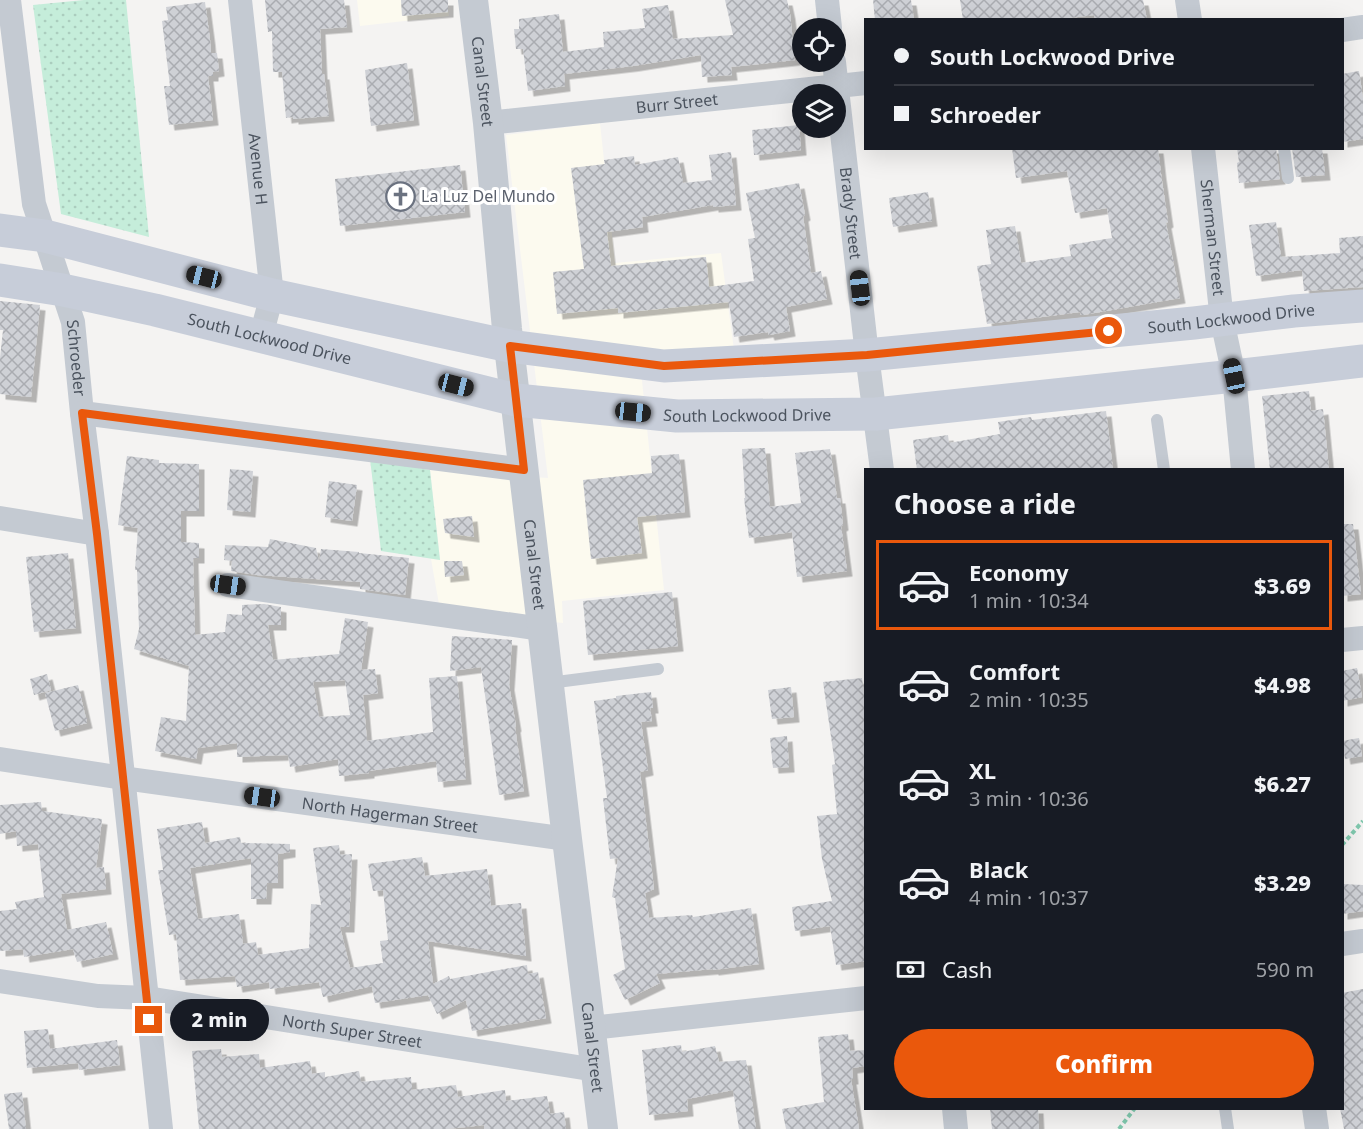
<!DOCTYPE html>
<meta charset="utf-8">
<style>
:root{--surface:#171b24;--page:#20242c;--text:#f1f3f6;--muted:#9ea1a6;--line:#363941;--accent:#ea580c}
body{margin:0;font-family:"Noto Sans",sans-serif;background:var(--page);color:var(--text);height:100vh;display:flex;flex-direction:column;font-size:22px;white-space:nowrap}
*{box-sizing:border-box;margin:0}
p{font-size:20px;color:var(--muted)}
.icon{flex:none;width:33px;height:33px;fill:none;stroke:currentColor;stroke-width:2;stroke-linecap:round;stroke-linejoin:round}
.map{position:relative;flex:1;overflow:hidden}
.sheet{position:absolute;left:864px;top:468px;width:480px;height:642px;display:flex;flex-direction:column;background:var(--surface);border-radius:0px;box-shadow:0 6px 24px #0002}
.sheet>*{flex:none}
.banner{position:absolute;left:864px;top:18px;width:480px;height:132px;border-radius:0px;box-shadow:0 6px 24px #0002;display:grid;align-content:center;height:132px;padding:0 30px;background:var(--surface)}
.buttons{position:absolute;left:792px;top:18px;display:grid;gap:12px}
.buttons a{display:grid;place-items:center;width:54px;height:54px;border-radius:50%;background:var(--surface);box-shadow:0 6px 24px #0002;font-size:30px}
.end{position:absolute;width:27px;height:27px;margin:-14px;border:8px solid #ea580c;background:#fff;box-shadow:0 0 0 3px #fff}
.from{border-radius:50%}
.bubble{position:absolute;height:42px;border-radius:21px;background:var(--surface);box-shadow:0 6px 24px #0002;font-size:20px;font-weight:800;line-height:42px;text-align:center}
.car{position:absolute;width:18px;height:36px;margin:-18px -9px;border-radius:8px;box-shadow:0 0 4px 2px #0007;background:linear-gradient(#222 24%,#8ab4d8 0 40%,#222 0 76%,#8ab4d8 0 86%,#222 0)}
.banner b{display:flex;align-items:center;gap:21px;height:57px;font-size:22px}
.banner b+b{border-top:2px solid var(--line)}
.banner i{width:15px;height:15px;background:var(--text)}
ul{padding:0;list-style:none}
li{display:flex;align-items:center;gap:18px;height:90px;margin:0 12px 9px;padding:0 18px;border:3px solid transparent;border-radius:0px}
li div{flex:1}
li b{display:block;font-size:22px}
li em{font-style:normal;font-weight:800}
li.current{border-color:var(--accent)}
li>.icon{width:54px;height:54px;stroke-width:1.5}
h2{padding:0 30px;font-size:27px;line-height:72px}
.pay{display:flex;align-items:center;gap:15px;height:66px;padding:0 30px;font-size:22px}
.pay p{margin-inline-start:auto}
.primary-button{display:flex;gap:12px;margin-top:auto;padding:12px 30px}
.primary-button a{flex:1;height:69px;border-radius:36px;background:var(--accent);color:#fff;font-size:24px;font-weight:800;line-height:69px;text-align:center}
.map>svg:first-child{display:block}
</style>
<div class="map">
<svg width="1363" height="1129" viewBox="0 0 1363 1129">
<defs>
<pattern id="grass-dots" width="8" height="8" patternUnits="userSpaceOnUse" patternTransform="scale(1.5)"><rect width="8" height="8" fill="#c5edda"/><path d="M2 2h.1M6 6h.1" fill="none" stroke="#abcdbe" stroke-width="1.8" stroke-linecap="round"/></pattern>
<pattern id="building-cross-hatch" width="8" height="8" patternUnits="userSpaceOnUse" patternTransform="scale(1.5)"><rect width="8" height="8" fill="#cfd1d6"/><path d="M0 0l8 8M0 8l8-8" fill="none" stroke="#aaacb1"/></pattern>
<filter id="shadow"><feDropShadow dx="5.5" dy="5.5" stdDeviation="0" flood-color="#0004"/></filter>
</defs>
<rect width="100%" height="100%" fill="#f4f3f2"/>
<g fill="#fcfaef">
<path d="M357,0H447L449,16L360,26Z"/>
<path d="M600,123L615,263L721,253L735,357L639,352L664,590L562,601L563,623L440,610L431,559L440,560L430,470L548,478L506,135Z"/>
</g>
<g fill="url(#grass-dots)">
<path d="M84,0H126L149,237L61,214L33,5Z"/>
<path d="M370,459L430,470L440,560L381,551Z"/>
</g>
<g fill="url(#building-cross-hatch)" fill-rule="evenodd" filter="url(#shadow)">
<path d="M265,0H344L347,27L320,29L322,74H324L329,116L293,119V117L286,118L282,72H273L272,31L268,32Z"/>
<path d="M401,0H448V12L402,16Z"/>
<path d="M725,0H787L790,14L795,60L731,67L732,75L702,77L701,55L633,66L564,74L565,86L528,91L523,49H516L514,29H519V19L559,14L563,52L604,47L603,32L645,28L642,9L668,5L673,39L733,35Z"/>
<path d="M873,0H911L914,20H875Z"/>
<path d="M960,0H1143L1147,20H1095L1094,15L1053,20H963Z"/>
<path d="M205,2L210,40L211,53H217L219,71L213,72V76H208L213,120L169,125L164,86H170L162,21L168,20L166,7Z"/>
<path d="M407,63L414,120L371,126L365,70Z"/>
<path d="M1359,71L1363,99V139L1342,142V74Z"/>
<path d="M799,125L801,150L754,155L752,130Z"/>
<path d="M1012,148H1158L1161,174L1168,222L1166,223L1180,298L1083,315H1081L1080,312L987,324L977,266L991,264L986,230L1015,226L1021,263L1071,256L1069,245L1112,238L1107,208L1075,213L1067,171L1016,178Z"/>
<path d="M1237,148H1276L1280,179L1239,183L1237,163L1239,162Z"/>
<path d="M1292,148H1322L1325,175L1296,177Z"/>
<path d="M731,152L736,205L713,207V205L642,217L643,227L607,232L611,266L706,257L709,287L754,281L748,239L755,238L746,193L799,183L805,215L803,216L811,273L821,271L827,299L786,307L790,331L769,335L768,332L734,337L729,302L618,313V308L557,314L553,272L584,269L571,168L605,164L604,160L634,156L635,165L678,157L683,183L712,180L709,155Z"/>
<path d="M460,165L465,212L340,226L335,179Z"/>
<path d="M928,192L932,221L893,227L889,198Z"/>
<path d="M1276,222L1281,257L1340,253L1339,238L1363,236V287L1304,291L1302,270L1256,276L1249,225Z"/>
<path d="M0,301L40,305L31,397L0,394V358L3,330H0Z"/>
<path d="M1309,391L1311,411L1323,409L1329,470H1270L1262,396Z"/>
<path d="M1106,411L1113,470H917L913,440L948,435L949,443L1000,434L998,422L1031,417L1032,420Z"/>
<path d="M765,448L770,507L801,503L795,453L830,449L837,498H840L843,525L841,526L847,571L797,577L792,532L749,538L744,498H745L742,449Z"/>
<path d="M679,454L685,512L637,517L642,553L591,559L583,480L652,473L651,456Z"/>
<path d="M127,456L159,460V463L199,464V511H181V542L199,543V558H193L195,635L225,632L227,614L242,615V605L264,604L281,607V625H268L273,660L339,654L345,618L368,622L361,670L375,669L378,693L363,695L367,741L433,732L429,678L457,676L466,779L438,782L436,761L369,771V773L339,776L338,759L290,767L288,755L237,757V743L198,748L196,759L155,751L161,717L186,721L189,666L134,649L139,629L137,570H135L138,528L118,525ZM345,680L350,715L319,717L313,682Z"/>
<path d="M230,469L253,471L250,512L227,510Z"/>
<path d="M329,481L357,485L352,521L325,517Z"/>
<path d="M472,516L474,537L445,533L443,519Z"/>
<path d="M1342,524H1353L1361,594L1342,596Z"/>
<path d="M270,539L316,548L319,562L321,549L359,552V553L409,558L405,595L360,589V582L257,575L231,571L232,561L224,560L225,545L268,547Z"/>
<path d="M68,553L76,628L34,632L26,557Z"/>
<path d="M444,561H462L464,575L445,577Z"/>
<path d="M672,592L678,646L588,655L583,601Z"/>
<path d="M452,636L512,640L509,685L516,726L515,727L524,791L499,795L481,667L450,671Z"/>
<path d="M1357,668L1362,697L1342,701V671Z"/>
<path d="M47,674L51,690L34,695L30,679Z"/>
<path d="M862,678L866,711V961L836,965L830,926L795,931L792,907L832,901L822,859L817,816L837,814L832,765L835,764L823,682Z"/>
<path d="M78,685L87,723L55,731L45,693Z"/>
<path d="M791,687L794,717L772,719L768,690Z"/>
<path d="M651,692L653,708H650L652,721L641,722L648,770L640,772L654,889L645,893L649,918L692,915L693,917L751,908L759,964L713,970V969L656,974L660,983L625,1000L613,975L625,969L615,898L612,897L618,858L610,859L603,798H607L594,701L616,698V696Z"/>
<path d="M787,736L789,767L773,768L770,738Z"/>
<path d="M1359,738L1362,756L1345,759L1342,741Z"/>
<path d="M41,802L42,811L102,819L96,868L104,867L106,889L61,894L67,930L106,922L113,954L77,962L73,949L24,957L23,949L0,951V911L17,909L15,902L44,897L38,844L17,846L16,831L0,834V805Z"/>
<path d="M202,822L205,843L240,837L241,843L290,844V852L278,854V883H267L266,899H251V858L190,868L198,919L239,914L243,944L256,942L258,955L309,948L311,904L321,905L313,848L339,845L340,855L352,854L349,927H340L350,968L383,963L380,941L388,940L383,890L373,891L368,864L422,857L425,876L487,869L491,906L521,903L526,956L428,941L433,984L449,976L450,979L527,965L528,974L538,972L546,1018L472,1031L466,1000L437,1014L428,995L375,1003L372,986L323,997L319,982L270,989L269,982L237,987L235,976L180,980L176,934L169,935L158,870H163L157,829Z"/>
<path d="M1342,884L1363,885V911L1342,914Z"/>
<path d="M1363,989V1129H1344L1340,1108H1342V993Z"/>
<path d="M48,1029L50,1049L117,1040L120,1065L79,1070L78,1063L27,1068L24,1031Z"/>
<path d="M848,1034L850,1051L866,1050V1066L852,1068L853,1079H851L859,1129H786L782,1109L824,1102L818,1037Z"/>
<path d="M681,1045L682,1052L715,1046L719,1062L746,1060L756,1129H739L733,1090L687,1099L688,1111L649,1115L642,1050Z"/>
<path d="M221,1049L222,1057L259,1054L260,1068L310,1061L312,1074L325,1072V1077L359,1071L361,1082L411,1077L412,1090L456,1085L458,1097L505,1090L506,1101L547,1096L550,1114L564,1112L566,1129H484V1125L447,1129H199L192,1051Z"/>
<path d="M22,1092L26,1129H9L4,1094Z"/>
<path d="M990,1108H1038L1039,1129H992Z"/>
</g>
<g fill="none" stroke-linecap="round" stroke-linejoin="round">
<g stroke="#80c9ae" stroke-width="4" stroke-dasharray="4.5 3" stroke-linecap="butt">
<path d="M1342,845L1363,821"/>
<path d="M1119,1129L1135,1108"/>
</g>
<g stroke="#c4cad2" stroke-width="12">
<path d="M1284,148L1288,178"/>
<path d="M1157,420L1164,470"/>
<path d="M549,683L658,669"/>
<path d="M1225,1108L1228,1129"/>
</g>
<g stroke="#c4cad2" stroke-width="24">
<path id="s1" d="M9,0L34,204L73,322L82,413L97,534L161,1129"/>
<path id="s2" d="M240,0L272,295L261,336"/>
<path d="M827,0L830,28"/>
<path d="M1187,0L1190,20"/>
<path d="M1342,30L1363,27"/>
<path id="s3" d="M834,62L867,355L882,470"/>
<path id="s4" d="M488,123L866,83"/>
<path id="s5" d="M1203,148L1222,320L1234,376L1243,470"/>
<path d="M82,413L524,470"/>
<path d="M0,518L97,534"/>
<path d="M228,585L542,629"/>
<path d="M1342,640L1363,638"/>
<path id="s6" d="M0,759L123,778L567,839"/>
<path d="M1342,944L1363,941"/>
<path id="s7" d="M0,981L98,996L147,998L596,1070"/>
<path d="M591,1028L866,998"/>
<path d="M954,1108L956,1129"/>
<path d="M1314,1108L1317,1129"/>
</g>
<path stroke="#c4cad2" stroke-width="30" id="s8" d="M473,0L488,123L507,329L567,839L603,1129"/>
<g stroke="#c7cdd9" stroke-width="33">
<path id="s9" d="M0,230L45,236L272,295L510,346L664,366L867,355L1194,323L1294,311L1363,306"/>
<path id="s10" d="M0,280L63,290L155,310L516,400L677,416L876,414L1234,376L1363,361"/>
</g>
</g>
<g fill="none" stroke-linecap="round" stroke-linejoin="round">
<path stroke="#ea580c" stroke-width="8" d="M149,1020L97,534L82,413L524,470L510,346L664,366L867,355L1109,331"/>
</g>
<defs>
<symbol id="church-ring" viewBox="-11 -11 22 22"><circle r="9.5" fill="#fff" stroke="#6b7280" stroke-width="1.5"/><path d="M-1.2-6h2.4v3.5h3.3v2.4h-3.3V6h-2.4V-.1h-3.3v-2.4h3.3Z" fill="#6b7280"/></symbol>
</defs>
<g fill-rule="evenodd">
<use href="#church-ring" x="384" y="180" width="33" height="33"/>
</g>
<g text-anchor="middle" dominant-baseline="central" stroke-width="6" stroke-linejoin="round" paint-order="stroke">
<g font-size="16" fill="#4b535e" stroke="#fff">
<text stroke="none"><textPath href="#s8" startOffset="82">Canal Street</textPath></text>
<text stroke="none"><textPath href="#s4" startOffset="190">Burr Street</textPath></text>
<text stroke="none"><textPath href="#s2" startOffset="170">Avenue H</textPath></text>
<text stroke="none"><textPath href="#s3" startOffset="152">Brady Street</textPath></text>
<text stroke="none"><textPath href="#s5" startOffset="90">Sherman Street</textPath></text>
<text stroke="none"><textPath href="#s9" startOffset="1248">South Lockwood Drive</textPath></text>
<text stroke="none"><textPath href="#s10" startOffset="276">South Lockwood Drive</textPath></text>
<text stroke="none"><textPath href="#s1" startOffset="366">Schroeder</textPath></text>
<text stroke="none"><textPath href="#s10" startOffset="762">South Lockwood Drive</textPath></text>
<text stroke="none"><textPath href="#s8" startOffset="568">Canal Street</textPath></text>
<text stroke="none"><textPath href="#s6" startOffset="394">North Hagerman Street</textPath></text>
<text stroke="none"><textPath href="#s7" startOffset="356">North Super Street</textPath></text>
<text stroke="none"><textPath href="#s8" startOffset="1054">Canal Street</textPath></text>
</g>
<g font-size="16" fill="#5b616d" stroke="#fff" text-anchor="start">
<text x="421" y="196">La Luz Del Mundo</text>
</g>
</g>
</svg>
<div class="buttons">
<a><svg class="icon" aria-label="locate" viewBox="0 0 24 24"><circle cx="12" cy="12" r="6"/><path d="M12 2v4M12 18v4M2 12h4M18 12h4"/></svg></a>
<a><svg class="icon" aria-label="layers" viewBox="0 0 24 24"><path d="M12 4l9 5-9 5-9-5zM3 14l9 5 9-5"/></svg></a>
</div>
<i class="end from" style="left:1109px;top:331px"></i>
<i class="end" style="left:149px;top:1020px"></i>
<div class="bubble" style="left:170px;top:999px;width:99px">2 min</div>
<i class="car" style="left:204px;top:277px;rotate:284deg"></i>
<i class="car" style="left:860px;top:288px;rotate:353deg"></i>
<i class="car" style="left:1234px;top:376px;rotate:348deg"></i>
<i class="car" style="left:456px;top:385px;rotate:104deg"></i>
<i class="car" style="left:633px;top:412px;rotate:96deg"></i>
<i class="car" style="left:228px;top:585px;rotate:98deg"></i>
<i class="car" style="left:262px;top:797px;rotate:278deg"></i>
<div class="banner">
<b><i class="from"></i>South Lockwood Drive</b>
<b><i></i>Schroeder</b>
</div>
<section class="sheet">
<h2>Choose a ride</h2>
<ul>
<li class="current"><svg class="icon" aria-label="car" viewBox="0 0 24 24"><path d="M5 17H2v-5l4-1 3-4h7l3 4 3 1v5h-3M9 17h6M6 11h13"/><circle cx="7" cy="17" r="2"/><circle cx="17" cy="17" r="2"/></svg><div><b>Economy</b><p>1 min · 10:34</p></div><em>$3.69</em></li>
<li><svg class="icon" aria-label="car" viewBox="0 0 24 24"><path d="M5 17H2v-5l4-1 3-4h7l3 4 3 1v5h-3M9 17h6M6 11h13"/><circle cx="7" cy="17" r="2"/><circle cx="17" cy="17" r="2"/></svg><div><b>Comfort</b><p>2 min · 10:35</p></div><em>$4.98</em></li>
<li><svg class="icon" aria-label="car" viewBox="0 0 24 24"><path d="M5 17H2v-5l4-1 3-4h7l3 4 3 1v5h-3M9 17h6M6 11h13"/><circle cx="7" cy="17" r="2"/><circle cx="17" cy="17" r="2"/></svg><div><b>XL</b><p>3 min · 10:36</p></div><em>$6.27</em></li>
<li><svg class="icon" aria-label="car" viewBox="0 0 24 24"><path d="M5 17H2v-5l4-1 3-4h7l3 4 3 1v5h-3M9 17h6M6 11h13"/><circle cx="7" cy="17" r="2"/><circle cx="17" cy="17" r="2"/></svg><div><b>Black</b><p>4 min · 10:37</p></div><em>$3.29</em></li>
</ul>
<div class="pay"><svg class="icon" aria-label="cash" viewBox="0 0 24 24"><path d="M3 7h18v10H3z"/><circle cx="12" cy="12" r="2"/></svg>Cash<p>590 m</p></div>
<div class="primary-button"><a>Confirm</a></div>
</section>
</div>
